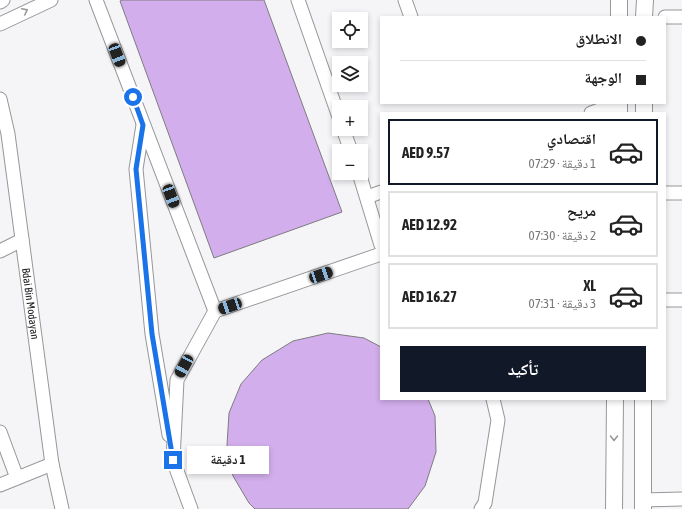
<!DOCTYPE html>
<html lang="ar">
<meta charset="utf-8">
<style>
:root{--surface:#fff;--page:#f2f2f2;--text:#222;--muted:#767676;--line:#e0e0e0;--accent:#111827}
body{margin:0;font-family:"Asap Condensed","Noto Naskh Arabic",sans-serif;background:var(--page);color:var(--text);direction:rtl;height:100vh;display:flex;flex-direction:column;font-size:15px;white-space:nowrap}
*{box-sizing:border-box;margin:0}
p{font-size:13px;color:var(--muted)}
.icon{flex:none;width:22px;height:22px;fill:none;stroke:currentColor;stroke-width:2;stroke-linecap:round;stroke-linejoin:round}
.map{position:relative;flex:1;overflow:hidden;direction:ltr}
.sheet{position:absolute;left:380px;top:112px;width:286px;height:288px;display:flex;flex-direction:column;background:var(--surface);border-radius:0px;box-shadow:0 2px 6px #0003;direction:rtl}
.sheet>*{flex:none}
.top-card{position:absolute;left:380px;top:16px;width:286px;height:88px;border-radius:0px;box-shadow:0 2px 6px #0003;direction:rtl;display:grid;align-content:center;height:88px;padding:0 20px;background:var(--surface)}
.fabs{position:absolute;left:332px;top:12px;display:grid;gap:8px}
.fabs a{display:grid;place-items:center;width:36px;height:36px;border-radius:0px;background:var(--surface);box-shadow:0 2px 6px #0003;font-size:20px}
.end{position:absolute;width:18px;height:18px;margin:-9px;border:5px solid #1a73e8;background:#fff;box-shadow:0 0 0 2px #fff}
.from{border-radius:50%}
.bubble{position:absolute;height:28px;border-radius:0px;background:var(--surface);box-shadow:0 2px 6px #0003;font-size:13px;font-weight:700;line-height:28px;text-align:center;direction:rtl}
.car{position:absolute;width:12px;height:24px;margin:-12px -6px;border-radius:5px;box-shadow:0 0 3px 1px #0007;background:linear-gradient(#222 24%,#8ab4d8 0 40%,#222 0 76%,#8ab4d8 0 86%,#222 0)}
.top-card b{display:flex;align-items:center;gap:14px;height:38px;font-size:15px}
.top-card b+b{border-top:1px solid var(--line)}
.top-card i{width:10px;height:10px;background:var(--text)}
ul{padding:7px 0 0;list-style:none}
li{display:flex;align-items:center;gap:12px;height:66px;margin:0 8px 6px;padding:0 12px;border:2px solid var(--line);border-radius:0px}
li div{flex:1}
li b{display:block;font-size:15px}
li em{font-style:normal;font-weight:700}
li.on{border-color:var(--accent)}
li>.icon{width:36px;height:36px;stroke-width:1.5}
.action{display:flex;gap:8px;margin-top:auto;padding:8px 20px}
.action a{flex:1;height:46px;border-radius:0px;background:var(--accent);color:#fff;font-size:16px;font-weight:700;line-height:46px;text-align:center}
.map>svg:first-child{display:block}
</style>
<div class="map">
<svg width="682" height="509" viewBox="0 0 682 509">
<rect width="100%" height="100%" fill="#f5f5f8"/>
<g fill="#d2aeec" stroke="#7e7c7f">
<path d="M122,0H264L342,212L214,258L120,1Z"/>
<path d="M328,333L364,338L381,347V399H428L435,416L436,452L425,486L408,509H255L249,503L233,476L227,445L229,413L241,384L262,360L293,341Z"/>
</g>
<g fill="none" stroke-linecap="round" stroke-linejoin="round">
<defs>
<g id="minor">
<path d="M96,0L215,311"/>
<path d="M298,0L339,117"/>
<path d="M405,0L411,17"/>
<path d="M0,2L3,0"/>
<path d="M665,17H682"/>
<path d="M0,24L51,0"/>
<path id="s1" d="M0,99L8,134L52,464L62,509"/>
<path d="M591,113L618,103"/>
<path d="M143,125L136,169L152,334L169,435"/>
<path d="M343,129L351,151"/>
<path d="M359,173L381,245"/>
<path d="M665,193H682"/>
<path d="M367,197L381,192"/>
<path d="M0,251L22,240"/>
<path d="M665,300H682"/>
<path d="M0,432L17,478"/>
<path d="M0,485L52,464"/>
<path d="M643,500L682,499"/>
<path d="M191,509L173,460L177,380L215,311L381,254"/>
<path d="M481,509L485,503L498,420L493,399"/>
</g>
<g id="major">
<path d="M619,17V0"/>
<path d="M644,17L645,0"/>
<path d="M619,113V103"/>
<path d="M644,113V103"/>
<path d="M614,509L615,399"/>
<path d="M643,509V399"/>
</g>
</defs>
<use href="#minor" stroke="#97979a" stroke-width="15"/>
<use href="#major" stroke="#97979a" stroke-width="18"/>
<use href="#minor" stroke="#fff" stroke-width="13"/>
<use href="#major" stroke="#fff" stroke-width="16"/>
</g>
<defs><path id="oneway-chevron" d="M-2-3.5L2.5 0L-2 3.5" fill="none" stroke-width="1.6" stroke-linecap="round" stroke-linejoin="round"/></defs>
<g stroke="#989898">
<use href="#oneway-chevron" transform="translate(25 11) rotate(-26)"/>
<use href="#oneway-chevron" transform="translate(614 438) rotate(90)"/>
</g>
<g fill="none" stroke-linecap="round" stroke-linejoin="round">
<path stroke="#1a73e8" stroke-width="5" d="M133,97L143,125L136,169L152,334L173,460"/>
</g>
<g text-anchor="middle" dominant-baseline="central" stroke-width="3.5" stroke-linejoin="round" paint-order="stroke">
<g font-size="11" fill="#1a1a1b" stroke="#fff">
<text stroke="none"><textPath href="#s1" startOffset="207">Bdai Bin Modayan</textPath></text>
</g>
</g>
</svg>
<div class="fabs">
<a><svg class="icon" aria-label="locate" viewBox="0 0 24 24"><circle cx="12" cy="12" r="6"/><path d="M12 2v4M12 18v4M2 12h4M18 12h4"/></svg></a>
<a><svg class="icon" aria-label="layers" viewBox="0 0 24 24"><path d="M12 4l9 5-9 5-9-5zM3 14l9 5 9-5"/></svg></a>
<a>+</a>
<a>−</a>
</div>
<i class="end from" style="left:133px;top:97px"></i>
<i class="end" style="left:173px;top:460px"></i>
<div class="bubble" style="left:187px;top:446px;width:82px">1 دقيقة</div>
<i class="car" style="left:117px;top:55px;rotate:159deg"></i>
<i class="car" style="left:171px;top:196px;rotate:159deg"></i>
<i class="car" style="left:321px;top:275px;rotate:71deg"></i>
<i class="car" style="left:230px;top:306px;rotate:251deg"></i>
<i class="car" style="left:184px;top:366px;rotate:209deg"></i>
<div class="top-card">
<b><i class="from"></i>الانطلاق</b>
<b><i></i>الوجهة</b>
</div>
<section class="sheet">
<ul>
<li class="on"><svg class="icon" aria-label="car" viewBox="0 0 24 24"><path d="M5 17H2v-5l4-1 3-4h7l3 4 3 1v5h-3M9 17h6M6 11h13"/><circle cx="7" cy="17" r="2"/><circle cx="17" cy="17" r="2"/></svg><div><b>اقتصادي</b><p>1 دقيقة · 07:29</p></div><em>AED 9.57</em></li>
<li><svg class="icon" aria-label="car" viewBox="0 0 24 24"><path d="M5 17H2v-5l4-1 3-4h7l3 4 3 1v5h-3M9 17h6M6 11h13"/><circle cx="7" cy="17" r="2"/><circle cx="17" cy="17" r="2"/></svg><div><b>مريح</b><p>2 دقيقة · 07:30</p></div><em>AED 12.92</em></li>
<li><svg class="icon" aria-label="car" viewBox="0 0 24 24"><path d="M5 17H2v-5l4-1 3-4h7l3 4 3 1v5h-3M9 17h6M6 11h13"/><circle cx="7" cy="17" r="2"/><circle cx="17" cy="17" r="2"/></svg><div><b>XL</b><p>3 دقيقة · 07:31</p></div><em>AED 16.27</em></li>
</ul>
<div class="action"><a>تأكيد</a></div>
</section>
</div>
